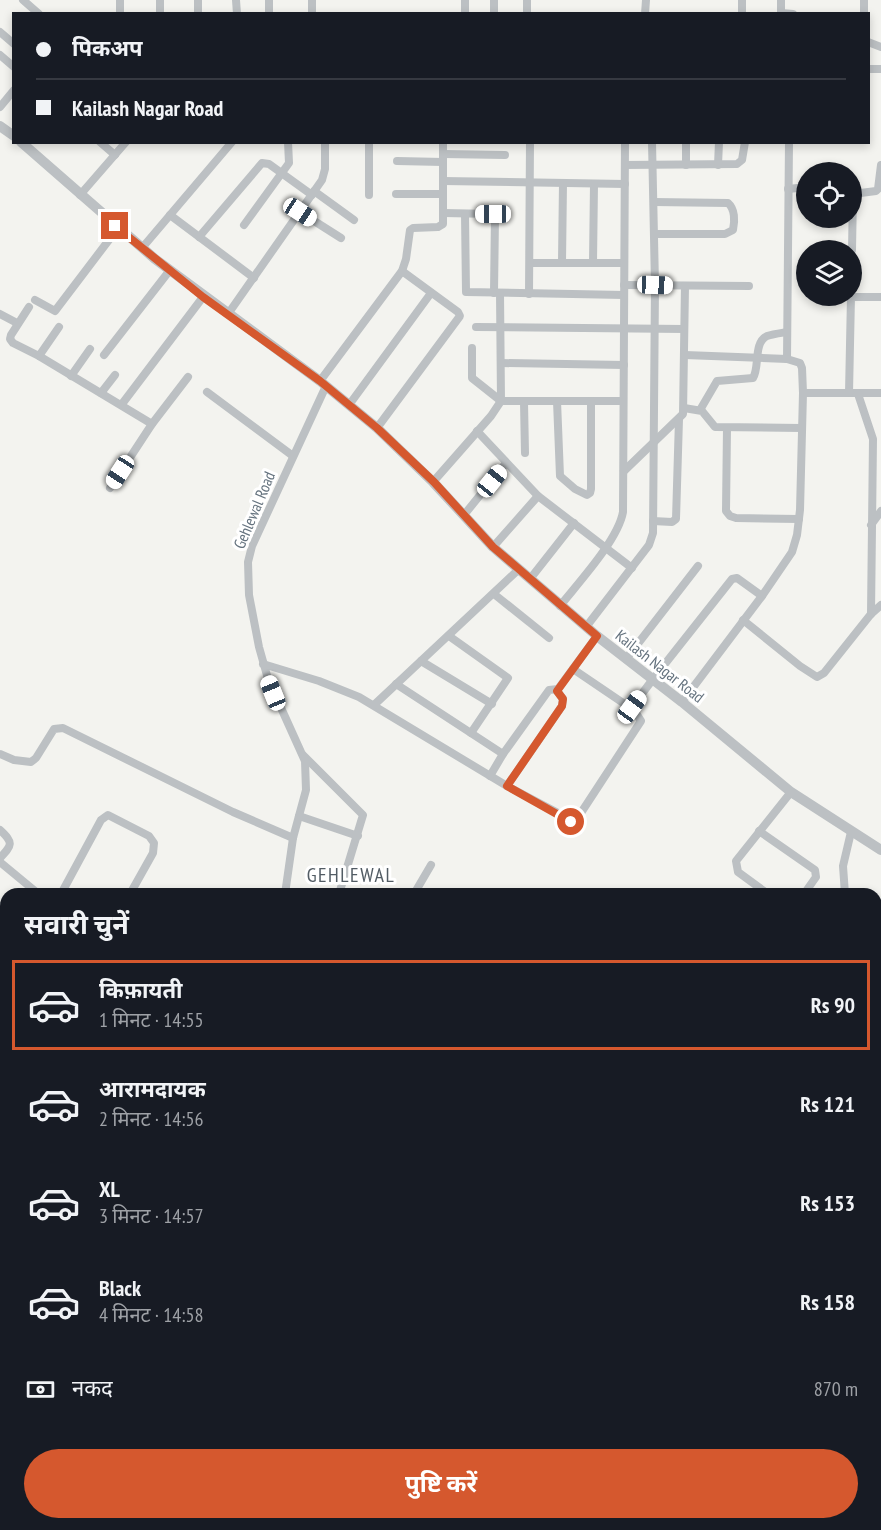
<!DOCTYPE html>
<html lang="hi">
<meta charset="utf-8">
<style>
:root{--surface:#171b24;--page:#20242c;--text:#f1f3f6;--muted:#9ea1a6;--line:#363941;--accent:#d5582e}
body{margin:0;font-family:"PT Sans Narrow","Noto Sans Devanagari",sans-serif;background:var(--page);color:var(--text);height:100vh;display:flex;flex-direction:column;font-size:22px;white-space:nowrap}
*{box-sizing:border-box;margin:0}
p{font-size:20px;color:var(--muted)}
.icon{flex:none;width:33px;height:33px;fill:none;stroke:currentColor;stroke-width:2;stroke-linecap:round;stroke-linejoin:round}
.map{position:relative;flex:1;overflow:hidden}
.drawer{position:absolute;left:0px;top:888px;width:882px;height:642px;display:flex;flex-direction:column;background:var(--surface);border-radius:18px 18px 0 0;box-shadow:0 3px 9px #0003}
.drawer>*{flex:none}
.top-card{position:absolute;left:12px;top:12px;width:858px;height:132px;border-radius:0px;box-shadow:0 3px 9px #0003;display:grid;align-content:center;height:132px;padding:0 24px;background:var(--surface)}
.controls{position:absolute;left:796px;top:162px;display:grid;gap:12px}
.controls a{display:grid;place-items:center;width:66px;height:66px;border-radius:50%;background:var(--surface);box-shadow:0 3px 9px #0003;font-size:30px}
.end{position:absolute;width:27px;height:27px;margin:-14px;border:8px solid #d5582e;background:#fff;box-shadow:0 0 0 3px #fff}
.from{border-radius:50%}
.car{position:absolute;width:18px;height:36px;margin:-18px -9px;border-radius:8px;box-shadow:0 0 4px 2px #0007;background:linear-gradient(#fff 24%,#345 0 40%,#fff 0 76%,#345 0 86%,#fff 0)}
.top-card b{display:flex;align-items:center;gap:21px;height:57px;font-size:22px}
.top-card b+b{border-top:2px solid var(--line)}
.top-card i{width:15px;height:15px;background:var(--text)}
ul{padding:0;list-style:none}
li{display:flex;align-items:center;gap:18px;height:90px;margin:0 12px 9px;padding:0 12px;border:3px solid transparent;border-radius:0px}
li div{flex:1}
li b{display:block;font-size:22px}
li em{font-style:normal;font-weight:700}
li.on{border-color:var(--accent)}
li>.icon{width:54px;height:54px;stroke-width:1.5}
h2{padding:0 24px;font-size:27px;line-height:72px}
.pay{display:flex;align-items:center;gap:15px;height:66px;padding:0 24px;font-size:22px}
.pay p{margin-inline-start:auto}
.action{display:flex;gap:12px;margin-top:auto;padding:12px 24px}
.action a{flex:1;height:69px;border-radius:36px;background:var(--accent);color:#fff;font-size:24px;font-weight:700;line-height:69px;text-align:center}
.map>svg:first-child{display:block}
</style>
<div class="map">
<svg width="881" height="1530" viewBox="0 0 881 1530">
<rect width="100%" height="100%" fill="#f3f3ef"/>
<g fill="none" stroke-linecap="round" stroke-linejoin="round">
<defs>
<g id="primary">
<path d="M0,1447L6,1455"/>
<path d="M60,1524L65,1530"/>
</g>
</defs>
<use href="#primary" stroke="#b0b4b7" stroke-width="15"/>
<g stroke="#bcc0c3" stroke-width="8">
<path d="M23,0L39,14"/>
<path d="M236,0L237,14"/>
<path d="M269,0V14"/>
<path d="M781,13L793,14"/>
<path d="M120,14V0"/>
<path d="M160,14V0"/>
<path d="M198,14V0"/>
<path d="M312,14V0"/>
<path d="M465,14V0"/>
<path d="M494,14V0"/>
<path d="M527,14V0"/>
<path d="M645,14L646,0"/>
<path d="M742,14V0"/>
<path d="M781,14V0"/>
<path d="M864,14V0"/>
<path d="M0,32L14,44"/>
<path d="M868,42L881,47"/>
<path d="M0,55L14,67"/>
<path d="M868,69H881"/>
<path d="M0,107L14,90"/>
<path d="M100,142L115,155"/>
<path d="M686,142V165"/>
<path d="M443,154L505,155"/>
<path d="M397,161L443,162"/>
<path d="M625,165L737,164L742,160L745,142"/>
<path d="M718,165L719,142"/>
<path d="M443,181L625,184"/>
<path d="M788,189L807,187"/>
<path d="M314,191L354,220"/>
<path d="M396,194H443"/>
<path d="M80,195L126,142"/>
<path d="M369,195V142"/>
<path d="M654,202L728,203C735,209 735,221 733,230L725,234H654"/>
<path d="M300,212L341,238"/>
<path d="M444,213L493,214L495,216L494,293"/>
<path d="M465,214L466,292L624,295"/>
<path d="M170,215L254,278"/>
<path d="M244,225L289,163L288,142"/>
<path d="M199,237L262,163L269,164L312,195"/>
<path d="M142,248L232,142"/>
<path d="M852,250L853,194L876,191L878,189L881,165"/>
<path d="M562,262L563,183"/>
<path d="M530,263H624"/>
<path d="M593,263L594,184"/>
<path d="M624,285L749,286"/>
<path d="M529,294L530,142"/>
<path d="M851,297H881"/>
<path d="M35,300L55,311L118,228"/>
<path d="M29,307L11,335L10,339L13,343L39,356L152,424"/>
<path d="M0,314L17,323"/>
<path d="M228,314L322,180L325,169V142"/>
<path d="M476,327L684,329"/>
<path d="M472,348V378L501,401H623"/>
<path d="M104,355L170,270"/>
<path d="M39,356L59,327"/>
<path d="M787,359L789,142"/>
<path d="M501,363L624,365"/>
<path d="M71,376L90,349"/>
<path d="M320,381L402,271L406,259L410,230L413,228L438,227L443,224V142"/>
<path d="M207,392L293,456"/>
<path d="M101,393L115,375"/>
<path d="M803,393H881"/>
<path d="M849,393L851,296"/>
<path d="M858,394L873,439L871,614"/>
<path d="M557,401L560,476L575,489L587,495L590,493L591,489V401"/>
<path d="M524,402L525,453"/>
<path d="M122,404L203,297"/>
<path d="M349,405L431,293"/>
<path d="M684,408L702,411L715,427L801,428"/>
<path d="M700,410L717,381L753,378C760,367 753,343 767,336C773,334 781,333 787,332"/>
<path d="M377,428L460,316L458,312L402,271"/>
<path d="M727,428L726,511L730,516L736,518L799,519"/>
<path d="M477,431L538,496L632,568"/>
<path d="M624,471L683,414L685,286"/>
<path d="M433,482L491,416L501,401L500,293"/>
<path d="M110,488L152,424L188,377"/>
<path d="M464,515L506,463"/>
<path d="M653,521L672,522L676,519L679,419"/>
<path d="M871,525L881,511"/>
<path d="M493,547L538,496"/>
<path d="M530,579L574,523"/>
<path d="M494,594L549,638"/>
<path d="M560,606C579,582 618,540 623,512L625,142"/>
<path d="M743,620L800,666L817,677L824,673L871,614L881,605"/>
<path d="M586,627L649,545L653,533L655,285L652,142"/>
<path d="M449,636L508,678L471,733"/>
<path d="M626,659L698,566"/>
<path d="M421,661L492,704"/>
<path d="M263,664L319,681L359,697L507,786L575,822L641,721L632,707L653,679L732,579L737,578L762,596"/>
<path d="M573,669L632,709"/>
<path d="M396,684L503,754"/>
<path d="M682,702L762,596L792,552L797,535L800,510L803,393L802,368L800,363L787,359L685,355"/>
<path d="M374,705L518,570"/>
<path d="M0,754L14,760L31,762L36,758L54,729L63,728L233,812L293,838"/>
<path d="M303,755L363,815L339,894"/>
<path d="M490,776L503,754L549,690L558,689L597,636"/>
<path d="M507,786L562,706L563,699L557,691"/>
<path d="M299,816L358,836"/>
<path d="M0,830C14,843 12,845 0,858"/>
<path d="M759,831L815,870L816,877L804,894"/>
<path d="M0,862L35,891"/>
<path d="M61,894L101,820L108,815L149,836L154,843L153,853L130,894"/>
<path d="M285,894L293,838L306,790L305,761L268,679L259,647L249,595L248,562L252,546L326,386"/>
<path d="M414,894L431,865"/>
<path d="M768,894L738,872L736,861L791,792"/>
<path d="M845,894L843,866L851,832"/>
<path d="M0,906L6,911"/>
<path d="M876,948L881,946"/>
<path d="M876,991L878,1006L876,1028"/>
<path d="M0,1009L6,1013"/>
<path d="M0,1042L6,1037"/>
<path d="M0,1163L6,1167"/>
<path d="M0,1200L6,1191"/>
<path d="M876,1202H881"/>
<path d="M876,1234H881"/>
<path d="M876,1298H881"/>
<path d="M876,1331H881"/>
<path d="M876,1431H881"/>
<path d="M876,1467H881"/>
<path d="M0,1510V1516"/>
<path d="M103,1524L109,1530"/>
<path d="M389,1524L400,1530"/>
<path d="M526,1524L537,1530"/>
<path d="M80,1530L85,1524"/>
<path d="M125,1530L131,1524"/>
<path d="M156,1530L161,1524"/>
<path d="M206,1530L212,1524"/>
<path d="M337,1530L340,1524"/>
<path d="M508,1530L511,1524"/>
<path d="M620,1530L623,1524"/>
<path d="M659,1530L662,1524"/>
<path d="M711,1530L714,1524"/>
<path d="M879,1530V1490"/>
</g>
<g stroke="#bcc0c3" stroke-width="10">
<path d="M0,126L14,136"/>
<path d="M21,142L155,259L320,381L377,428L433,482L493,547L597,636L682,702L791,792L881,850"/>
</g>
<use href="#primary" stroke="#fff" stroke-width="12"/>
</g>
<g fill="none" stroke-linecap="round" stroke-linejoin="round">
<path stroke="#d5582e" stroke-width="8" d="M115,226L203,297L320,381L377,428L434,482L493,547L597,636L557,691L563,699L562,706L507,786L571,822"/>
</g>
<g text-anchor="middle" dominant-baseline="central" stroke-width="6" stroke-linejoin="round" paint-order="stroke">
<g font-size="16" fill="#64727e" stroke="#fff">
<text transform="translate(254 510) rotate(-67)">Gehlewal Road</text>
<text transform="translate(660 666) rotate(38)">Kailash Nagar Road</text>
</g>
<g font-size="20" letter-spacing="1.5" fill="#525c64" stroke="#fff">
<text x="351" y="875">GEHLEWAL</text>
</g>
</g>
</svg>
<div class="controls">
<a><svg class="icon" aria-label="locate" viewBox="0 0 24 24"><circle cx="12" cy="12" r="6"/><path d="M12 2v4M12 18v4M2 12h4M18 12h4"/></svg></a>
<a><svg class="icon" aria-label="layers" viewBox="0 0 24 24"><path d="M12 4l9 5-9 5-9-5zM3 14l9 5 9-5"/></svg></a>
</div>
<i class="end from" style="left:571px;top:822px"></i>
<i class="end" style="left:115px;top:226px"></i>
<i class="car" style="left:300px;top:212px;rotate:123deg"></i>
<i class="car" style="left:493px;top:214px;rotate:270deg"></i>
<i class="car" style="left:655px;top:285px;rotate:92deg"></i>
<i class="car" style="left:120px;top:472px;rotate:213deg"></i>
<i class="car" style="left:492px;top:481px;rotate:39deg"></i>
<i class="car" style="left:273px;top:693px;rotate:338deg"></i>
<i class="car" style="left:632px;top:707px;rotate:36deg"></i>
<div class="top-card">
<b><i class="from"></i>पिकअप</b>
<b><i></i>Kailash Nagar Road</b>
</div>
<section class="drawer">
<h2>सवारी चुनें</h2>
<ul>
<li class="on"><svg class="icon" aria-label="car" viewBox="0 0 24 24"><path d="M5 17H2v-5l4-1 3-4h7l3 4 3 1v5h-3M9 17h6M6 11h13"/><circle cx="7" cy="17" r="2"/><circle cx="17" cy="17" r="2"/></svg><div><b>किफ़ायती</b><p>1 मिनट · 14:55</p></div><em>Rs 90</em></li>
<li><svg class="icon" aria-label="car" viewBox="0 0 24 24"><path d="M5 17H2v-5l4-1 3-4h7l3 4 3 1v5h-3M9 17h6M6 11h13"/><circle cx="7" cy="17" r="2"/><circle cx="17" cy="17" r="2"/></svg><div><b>आरामदायक</b><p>2 मिनट · 14:56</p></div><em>Rs 121</em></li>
<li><svg class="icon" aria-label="car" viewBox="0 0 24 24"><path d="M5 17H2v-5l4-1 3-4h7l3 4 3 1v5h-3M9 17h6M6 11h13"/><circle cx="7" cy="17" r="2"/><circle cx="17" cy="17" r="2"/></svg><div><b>XL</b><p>3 मिनट · 14:57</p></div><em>Rs 153</em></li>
<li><svg class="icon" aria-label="car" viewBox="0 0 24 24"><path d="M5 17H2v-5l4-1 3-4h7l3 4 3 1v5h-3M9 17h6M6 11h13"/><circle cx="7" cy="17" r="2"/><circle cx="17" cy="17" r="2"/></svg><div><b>Black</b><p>4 मिनट · 14:58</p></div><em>Rs 158</em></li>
</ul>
<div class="pay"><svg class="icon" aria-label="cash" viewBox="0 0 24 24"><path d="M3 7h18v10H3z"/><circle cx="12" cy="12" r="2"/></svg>नकद<p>870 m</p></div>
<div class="action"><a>पुष्टि करें</a></div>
</section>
</div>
